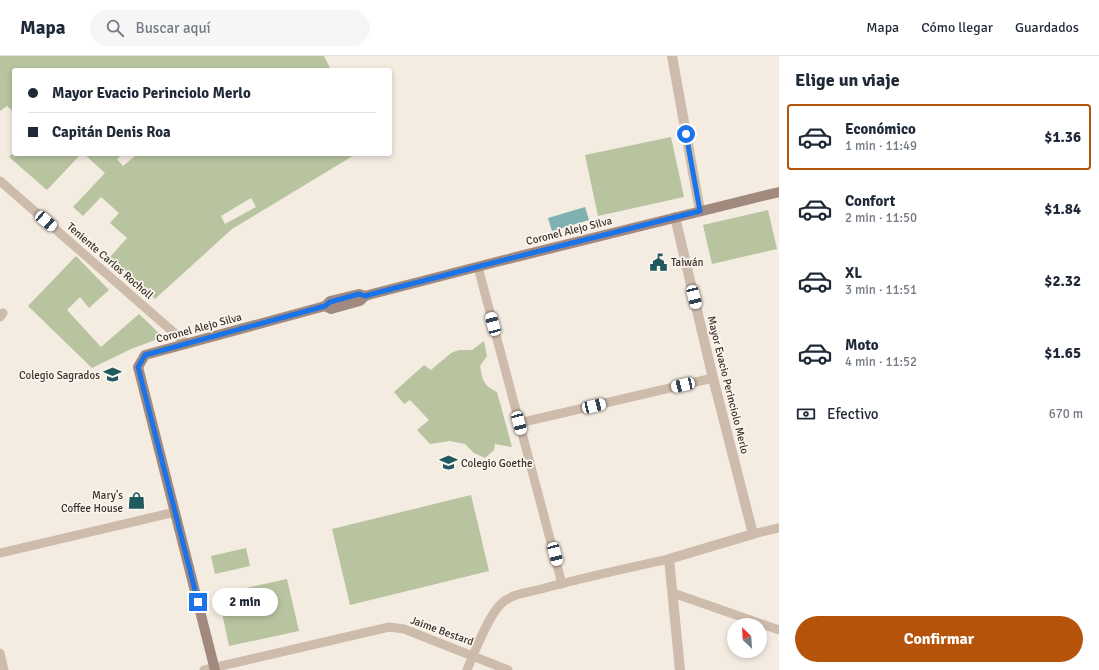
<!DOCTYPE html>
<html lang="es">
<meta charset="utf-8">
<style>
:root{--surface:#fff;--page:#f6f6f7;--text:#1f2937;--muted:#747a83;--line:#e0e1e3;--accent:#b45309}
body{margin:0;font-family:Signika,sans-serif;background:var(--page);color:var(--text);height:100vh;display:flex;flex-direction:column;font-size:15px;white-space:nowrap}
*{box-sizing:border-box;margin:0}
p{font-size:13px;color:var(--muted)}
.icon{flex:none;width:22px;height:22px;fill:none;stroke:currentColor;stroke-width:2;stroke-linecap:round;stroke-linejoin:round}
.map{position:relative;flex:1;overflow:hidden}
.details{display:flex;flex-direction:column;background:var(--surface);width:320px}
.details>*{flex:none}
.banner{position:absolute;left:12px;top:12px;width:380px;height:88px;border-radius:4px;box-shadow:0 2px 6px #0003;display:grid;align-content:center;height:88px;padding:0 16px;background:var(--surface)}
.needle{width:26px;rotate:335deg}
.fabs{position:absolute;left:727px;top:562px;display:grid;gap:8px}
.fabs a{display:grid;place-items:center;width:40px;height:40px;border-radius:50%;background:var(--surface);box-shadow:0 2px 6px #0003;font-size:20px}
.end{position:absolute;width:18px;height:18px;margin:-9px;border:5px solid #1a73e8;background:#fff;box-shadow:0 0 0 2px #fff}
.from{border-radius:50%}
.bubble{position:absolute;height:28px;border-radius:14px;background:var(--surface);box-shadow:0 2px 6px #0003;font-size:13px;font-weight:800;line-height:28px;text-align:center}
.car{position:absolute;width:12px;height:24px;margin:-12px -6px;border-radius:5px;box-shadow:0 0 3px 1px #0007;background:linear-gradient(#fff 24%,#345 0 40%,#fff 0 76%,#345 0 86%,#fff 0)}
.banner b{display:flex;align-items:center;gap:14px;height:38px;font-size:15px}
.banner b+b{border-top:1px solid var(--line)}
.banner i{width:10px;height:10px;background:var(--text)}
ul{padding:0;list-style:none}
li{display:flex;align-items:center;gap:12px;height:66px;margin:0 8px 6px;padding:0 8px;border:2px solid transparent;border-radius:4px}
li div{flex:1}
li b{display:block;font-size:15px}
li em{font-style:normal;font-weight:800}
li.selected{border-color:var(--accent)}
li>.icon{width:36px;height:36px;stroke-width:1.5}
h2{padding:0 16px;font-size:18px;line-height:48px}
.pay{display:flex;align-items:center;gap:10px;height:44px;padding:0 16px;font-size:15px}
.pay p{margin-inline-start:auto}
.primary-button{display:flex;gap:8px;margin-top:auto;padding:8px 16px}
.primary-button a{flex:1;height:46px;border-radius:24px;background:var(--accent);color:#fff;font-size:16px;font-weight:800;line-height:46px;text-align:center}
header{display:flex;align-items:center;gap:24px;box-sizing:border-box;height:56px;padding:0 20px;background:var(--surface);border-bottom:1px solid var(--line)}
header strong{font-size:19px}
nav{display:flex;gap:22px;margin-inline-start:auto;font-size:14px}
.search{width:280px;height:36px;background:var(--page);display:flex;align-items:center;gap:10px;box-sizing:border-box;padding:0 14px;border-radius:22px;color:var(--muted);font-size:15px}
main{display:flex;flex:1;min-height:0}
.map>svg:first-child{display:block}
</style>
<header>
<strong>Mapa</strong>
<div class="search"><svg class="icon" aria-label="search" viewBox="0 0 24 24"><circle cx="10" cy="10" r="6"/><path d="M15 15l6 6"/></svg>Buscar aquí</div>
<nav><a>Mapa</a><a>Cómo llegar</a><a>Guardados</a></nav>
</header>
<main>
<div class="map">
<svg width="779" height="614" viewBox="0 0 779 614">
<rect width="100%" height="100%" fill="#f4ebe1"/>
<g fill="#b8c4a0" fill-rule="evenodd">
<path d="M0,0H324L331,14H14V56L7,50L0,55Z"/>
<path d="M671,81L684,141L598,160L585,99Z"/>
<path d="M14,95V98H81L47,134L9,101Z"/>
<path d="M84,98H122L117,103L123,110L135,100L134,98H356L232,173L155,243L110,201L127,182L110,167L119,157L101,141L83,160L73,151L105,117ZM251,142L256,151L225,168L221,160Z"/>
<path d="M768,154L777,193L712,208L703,169Z"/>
<path d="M76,200L109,234L89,252L80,241L67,254L101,291L139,258L163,281L131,293L92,312L28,250Z"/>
<path d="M484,285L487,300L480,310C483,325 483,329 497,336L512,391L495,388L494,394L485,402L474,397L465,388L450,385L430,388L417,374L429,364L410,344L404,348L394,336L424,309L431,314L451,297L459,294H472Z"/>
<path d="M471,439L489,515L350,549L332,473Z"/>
<path d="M246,492L250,510L215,518L211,500Z"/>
<path d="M287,523L299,575L229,590L218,538Z"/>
</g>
<path fill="#7fb0b2" d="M585,151L589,164L552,175L548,162Z"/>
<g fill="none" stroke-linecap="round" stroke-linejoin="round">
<g stroke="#cdbbac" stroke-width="9">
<path d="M0,125L187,288"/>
<path d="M478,211L562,528"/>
<path d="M0,261L3,257"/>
<path d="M519,367L713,322"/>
<path d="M753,478L779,472"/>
<path d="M0,497L175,456"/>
<path d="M673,537L779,574"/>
<path d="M0,597L4,614"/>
<path d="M204,614L389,571L404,573L508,614"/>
<path d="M467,614C474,597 489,558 502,547C513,537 531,536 545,532C586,521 628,512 669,503"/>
</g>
<g stroke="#cdbbac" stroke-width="10">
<path d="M672,0L700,155"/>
<path d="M675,161L713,322L753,478L669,503L680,614"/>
</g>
<g stroke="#a18a7d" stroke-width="10">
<path d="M325,250L331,253L360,245L365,240"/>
<path d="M215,614L138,311L145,299L325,250L330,245L359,238L365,240L372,238L500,205L779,136"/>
</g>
</g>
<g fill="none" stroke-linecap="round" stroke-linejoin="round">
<path stroke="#1a73e8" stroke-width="5" d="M198,546L138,311L145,299L325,250L330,246L359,238L365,240L372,238L500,205L700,155L686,78"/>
</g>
<defs>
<symbol id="civic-bare" viewBox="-9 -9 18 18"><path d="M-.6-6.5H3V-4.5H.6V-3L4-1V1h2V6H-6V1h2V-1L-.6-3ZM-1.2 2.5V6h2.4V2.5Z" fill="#1f5a5e" stroke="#fbf5ee" stroke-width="2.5" paint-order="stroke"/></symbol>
<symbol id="school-bare" viewBox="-9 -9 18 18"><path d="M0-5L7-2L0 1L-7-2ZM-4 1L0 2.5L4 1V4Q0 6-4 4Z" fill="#1f5a5e" stroke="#fbf5ee" stroke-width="2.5" paint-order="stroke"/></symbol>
<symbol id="shop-bare" viewBox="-9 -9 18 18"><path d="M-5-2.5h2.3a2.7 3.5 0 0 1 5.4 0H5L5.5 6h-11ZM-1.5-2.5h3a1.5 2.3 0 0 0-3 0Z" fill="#1f5a5e" stroke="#fbf5ee" stroke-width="2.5" paint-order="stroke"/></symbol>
</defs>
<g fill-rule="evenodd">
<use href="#civic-bare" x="646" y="194" width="25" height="25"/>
<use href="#school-bare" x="100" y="306" width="25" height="25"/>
<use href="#school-bare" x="436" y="394" width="25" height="25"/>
<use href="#shop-bare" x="124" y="432" width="25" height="25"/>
</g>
<g text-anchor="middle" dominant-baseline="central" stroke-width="3.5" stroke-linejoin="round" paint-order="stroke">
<g font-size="11" fill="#3b302b" stroke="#fbf5ee">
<text transform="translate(569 175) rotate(-14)">Coronel Alejo Silva</text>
<text transform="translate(110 205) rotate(41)">Teniente Carlos Rocholl</text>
<text transform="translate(199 272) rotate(-15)">Coronel Alejo Silva</text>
<text transform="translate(728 329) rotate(76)">Mayor Evacio Perinciolo Merlo</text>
<text transform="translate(442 575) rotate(20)">Jaime Bestard</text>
</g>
<g font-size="11" fill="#3b302b" stroke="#fbf5ee" text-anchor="start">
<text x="671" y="206">Taiwán</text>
<text x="100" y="319" text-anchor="end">Colegio Sagrados</text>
<text x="461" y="407">Colegio Goethe</text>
<text x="123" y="439" text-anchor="end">Mary's<tspan x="123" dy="13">Coffee House</tspan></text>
</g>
</g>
</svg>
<div class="fabs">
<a><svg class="needle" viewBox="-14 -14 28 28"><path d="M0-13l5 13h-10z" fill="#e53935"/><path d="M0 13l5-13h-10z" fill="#747a83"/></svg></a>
</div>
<i class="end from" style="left:686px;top:78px"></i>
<i class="end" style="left:198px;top:546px"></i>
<div class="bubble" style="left:212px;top:532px;width:66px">2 min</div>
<i class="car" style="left:46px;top:165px;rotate:131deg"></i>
<i class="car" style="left:694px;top:241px;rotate:166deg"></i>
<i class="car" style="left:493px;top:268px;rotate:345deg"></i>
<i class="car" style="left:683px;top:329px;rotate:257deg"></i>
<i class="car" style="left:594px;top:350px;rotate:77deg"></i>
<i class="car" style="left:519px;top:367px;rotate:165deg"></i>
<i class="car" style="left:555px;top:498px;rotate:165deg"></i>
<div class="banner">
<b><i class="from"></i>Mayor Evacio Perinciolo Merlo</b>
<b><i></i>Capitán Denis Roa</b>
</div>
</div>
<section class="details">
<h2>Elige un viaje</h2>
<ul>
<li class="selected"><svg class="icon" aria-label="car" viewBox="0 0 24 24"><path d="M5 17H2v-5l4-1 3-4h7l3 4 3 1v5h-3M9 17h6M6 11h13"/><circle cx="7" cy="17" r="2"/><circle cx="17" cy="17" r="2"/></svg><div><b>Económico</b><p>1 min · 11:49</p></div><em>$1.36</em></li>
<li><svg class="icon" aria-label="car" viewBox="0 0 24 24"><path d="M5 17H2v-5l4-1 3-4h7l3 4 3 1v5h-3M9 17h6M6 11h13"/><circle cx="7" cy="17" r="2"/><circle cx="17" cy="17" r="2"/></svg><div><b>Confort</b><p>2 min · 11:50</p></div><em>$1.84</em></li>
<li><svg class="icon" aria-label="car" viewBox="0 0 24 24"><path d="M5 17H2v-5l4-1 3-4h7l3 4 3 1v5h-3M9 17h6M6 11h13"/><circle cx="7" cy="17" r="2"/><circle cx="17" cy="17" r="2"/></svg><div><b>XL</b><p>3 min · 11:51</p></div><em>$2.32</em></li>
<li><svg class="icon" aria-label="car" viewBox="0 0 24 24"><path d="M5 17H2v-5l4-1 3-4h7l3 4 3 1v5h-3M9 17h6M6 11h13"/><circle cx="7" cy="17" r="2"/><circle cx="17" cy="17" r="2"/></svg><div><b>Moto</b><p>4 min · 11:52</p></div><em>$1.65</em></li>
</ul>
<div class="pay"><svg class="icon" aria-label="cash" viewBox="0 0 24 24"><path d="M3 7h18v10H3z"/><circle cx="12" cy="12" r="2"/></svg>Efectivo<p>670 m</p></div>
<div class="primary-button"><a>Confirmar</a></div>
</section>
</main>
